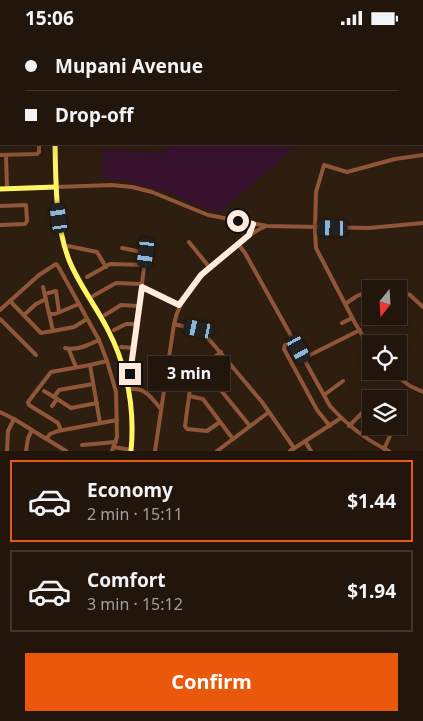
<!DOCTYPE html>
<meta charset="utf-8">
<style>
:root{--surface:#22160c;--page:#2e231a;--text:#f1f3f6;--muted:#a29f9d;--line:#3f352d;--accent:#ea580c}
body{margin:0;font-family:"Noto Sans",sans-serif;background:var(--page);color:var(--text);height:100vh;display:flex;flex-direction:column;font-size:19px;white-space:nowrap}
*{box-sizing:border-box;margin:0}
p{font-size:16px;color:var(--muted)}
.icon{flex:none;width:28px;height:28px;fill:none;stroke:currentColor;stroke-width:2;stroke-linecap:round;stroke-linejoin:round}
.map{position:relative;height:416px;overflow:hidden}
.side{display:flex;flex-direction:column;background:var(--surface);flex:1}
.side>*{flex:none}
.banner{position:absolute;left:0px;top:0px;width:424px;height:110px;box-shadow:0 5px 20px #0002,0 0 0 1px var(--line);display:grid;align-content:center;height:110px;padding:0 25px;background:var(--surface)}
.needle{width:32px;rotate:198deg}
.controls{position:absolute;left:362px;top:245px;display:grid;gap:10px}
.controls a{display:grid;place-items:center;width:45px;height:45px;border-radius:0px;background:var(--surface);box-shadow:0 5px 20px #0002,0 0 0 1px var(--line);font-size:25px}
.end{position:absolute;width:22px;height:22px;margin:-11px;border:6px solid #ffebdd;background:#111;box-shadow:0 0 0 2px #111}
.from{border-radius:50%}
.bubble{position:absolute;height:35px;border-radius:0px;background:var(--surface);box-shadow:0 5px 20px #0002,0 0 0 1px var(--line);font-size:16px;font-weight:700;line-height:35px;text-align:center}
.car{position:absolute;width:15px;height:30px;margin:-15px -8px;border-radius:6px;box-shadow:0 0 4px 1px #0007;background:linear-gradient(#222 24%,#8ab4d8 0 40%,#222 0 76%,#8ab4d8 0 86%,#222 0)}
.banner b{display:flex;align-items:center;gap:18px;height:48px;font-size:19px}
.banner b+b{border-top:1px solid var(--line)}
.banner i{width:12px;height:12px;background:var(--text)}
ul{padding:9px 0 0;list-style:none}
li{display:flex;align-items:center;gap:15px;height:82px;margin:0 10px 8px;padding:0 15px;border:2px solid var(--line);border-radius:0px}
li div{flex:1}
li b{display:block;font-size:19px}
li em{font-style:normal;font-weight:700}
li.current{border-color:var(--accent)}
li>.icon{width:45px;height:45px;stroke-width:1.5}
.button{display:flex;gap:10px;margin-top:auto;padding:10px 25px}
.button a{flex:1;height:58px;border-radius:0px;background:var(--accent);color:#fff;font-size:20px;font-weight:700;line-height:58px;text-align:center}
.status{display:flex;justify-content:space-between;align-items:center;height:35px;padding:0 25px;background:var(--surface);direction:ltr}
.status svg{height:14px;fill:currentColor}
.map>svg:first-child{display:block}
</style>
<div class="status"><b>15:06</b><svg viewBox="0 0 49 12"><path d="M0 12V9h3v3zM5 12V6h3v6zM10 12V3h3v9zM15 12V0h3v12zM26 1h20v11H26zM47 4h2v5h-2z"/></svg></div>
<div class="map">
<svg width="423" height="416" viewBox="0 0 423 416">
<rect width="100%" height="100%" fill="#2e1e10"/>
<path fill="#38122e" d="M173,109H295L283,123L220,177L204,174L167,156L132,149V146L103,144V114L162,118Z"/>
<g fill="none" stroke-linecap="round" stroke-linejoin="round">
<g stroke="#905638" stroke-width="4">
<path d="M35,0V1"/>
<path d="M0,7L1,6"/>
<path d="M0,22H1"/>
<path d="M0,38H1"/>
<path d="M0,55H1"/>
<path d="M0,72H1"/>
<path d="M0,88H1"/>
<path d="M0,103H1"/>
<path d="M0,120L37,119L39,117V109"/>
<path d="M6,120L7,153"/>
<path d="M56,152L112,150L132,152L152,157L208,180L267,191L369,193L423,188"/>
<path d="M0,171L26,170L27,186L25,189L0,190"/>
<path d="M189,207L210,233"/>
<path d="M238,209L245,218L330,371C347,390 366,405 389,416"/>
<path d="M68,211L97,217L106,232"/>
<path d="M122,213L146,218L130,339L133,354"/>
<path d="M87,242L110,229L145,230"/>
<path d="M142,252L179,270"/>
<path d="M377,254H391"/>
<path d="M399,256L410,260L423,272"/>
<path d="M45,259L56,256L59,277"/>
<path d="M93,261L116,248L142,249"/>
<path d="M10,266L41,298L53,296L43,252"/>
<path d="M345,269L357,261L371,255"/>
<path d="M0,275L39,240L56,229L58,231L99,305L107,326L116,357L117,402L112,416"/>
<path d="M50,279H55L79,269"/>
<path d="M24,280L36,269L46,264"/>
<path d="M105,280L121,270L139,271"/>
<path d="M0,284L36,320"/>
<path d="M342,288L352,283"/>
<path d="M174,289L202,296L262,367L294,413"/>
<path d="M114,295L126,289H137"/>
<path d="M53,296L74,292L87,284"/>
<path d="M294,305L285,310L284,314L317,375L330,391"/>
<path d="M121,312L134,313"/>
<path d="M65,313C76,316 89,310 99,305"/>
<path d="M69,315L76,332"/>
<path d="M371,315L355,288L316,213L315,196L316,157L324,130L347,137L395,124L423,120"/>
<path d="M304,323L360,295"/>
<path d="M90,330L100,388"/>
<path d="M201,331L250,391"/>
<path d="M390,336L410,351L423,357"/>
<path d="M93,349L59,355L54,362L71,373L97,368"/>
<path d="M133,354C146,353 153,365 161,374"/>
<path d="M44,356L54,362"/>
<path d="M324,360L343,346"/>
<path d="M189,361L203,364L233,404"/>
<path d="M52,371L57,364"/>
<path d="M0,377L14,384L66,416"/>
<path d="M220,387L207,396L187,394L185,391L192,339L221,317"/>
<path d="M349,391L365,375"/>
<path d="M61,395L58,388L29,370L28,367L51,337L90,330L107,326"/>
<path d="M46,404L50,399L58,396L117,385"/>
<path d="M305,406L311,416"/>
<path d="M82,410L116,407"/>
<path d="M114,412L131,415"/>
<path d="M384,414L394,392"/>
<path d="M7,416L8,396L14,384"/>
<path d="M26,416L28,403L32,395"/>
<path d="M155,416L174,289C180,258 204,238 226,219C238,209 250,198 264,192"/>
<path d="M217,416L269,377"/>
<path d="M290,416L341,383"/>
</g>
<g stroke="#fff564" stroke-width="5">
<path d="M49,0V1"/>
<path d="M55,109C56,148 55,188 69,225C79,250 96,271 108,295C127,332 135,374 131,416"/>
<path d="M0,154L56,152"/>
</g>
</g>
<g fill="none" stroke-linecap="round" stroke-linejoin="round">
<path stroke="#ffebdd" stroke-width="6" d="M130,339L142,252L179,270L201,240L249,200L253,189L238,186"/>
</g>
</svg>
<div class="controls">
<a><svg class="needle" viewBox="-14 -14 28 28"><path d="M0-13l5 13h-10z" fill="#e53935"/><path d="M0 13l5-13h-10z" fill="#a29f9d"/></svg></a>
<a><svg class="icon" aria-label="locate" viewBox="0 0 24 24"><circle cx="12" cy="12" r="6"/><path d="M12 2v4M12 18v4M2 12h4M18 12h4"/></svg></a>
<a><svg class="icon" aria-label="layers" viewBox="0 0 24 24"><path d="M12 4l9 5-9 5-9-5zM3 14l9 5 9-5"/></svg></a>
</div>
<i class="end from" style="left:238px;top:186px"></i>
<i class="end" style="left:130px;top:339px"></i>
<div class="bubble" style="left:148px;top:321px;width:82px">3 min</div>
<i class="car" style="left:59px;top:183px;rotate:352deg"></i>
<i class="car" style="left:333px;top:193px;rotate:271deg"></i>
<i class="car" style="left:146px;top:218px;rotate:187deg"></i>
<i class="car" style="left:199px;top:294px;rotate:282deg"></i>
<i class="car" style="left:299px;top:314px;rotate:151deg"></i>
<div class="banner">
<b><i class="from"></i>Mupani Avenue</b>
<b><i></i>Drop-off</b>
</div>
</div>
<section class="side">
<ul>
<li class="current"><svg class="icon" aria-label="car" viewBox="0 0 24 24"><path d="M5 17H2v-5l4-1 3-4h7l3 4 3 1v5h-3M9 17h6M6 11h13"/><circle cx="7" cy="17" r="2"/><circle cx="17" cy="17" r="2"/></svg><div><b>Economy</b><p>2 min · 15:11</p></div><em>$1.44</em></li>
<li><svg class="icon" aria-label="car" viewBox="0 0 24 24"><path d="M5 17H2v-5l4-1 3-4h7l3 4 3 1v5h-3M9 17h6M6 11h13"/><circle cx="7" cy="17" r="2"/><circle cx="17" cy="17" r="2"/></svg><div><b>Comfort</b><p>3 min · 15:12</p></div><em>$1.94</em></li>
</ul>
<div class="button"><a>Confirm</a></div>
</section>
